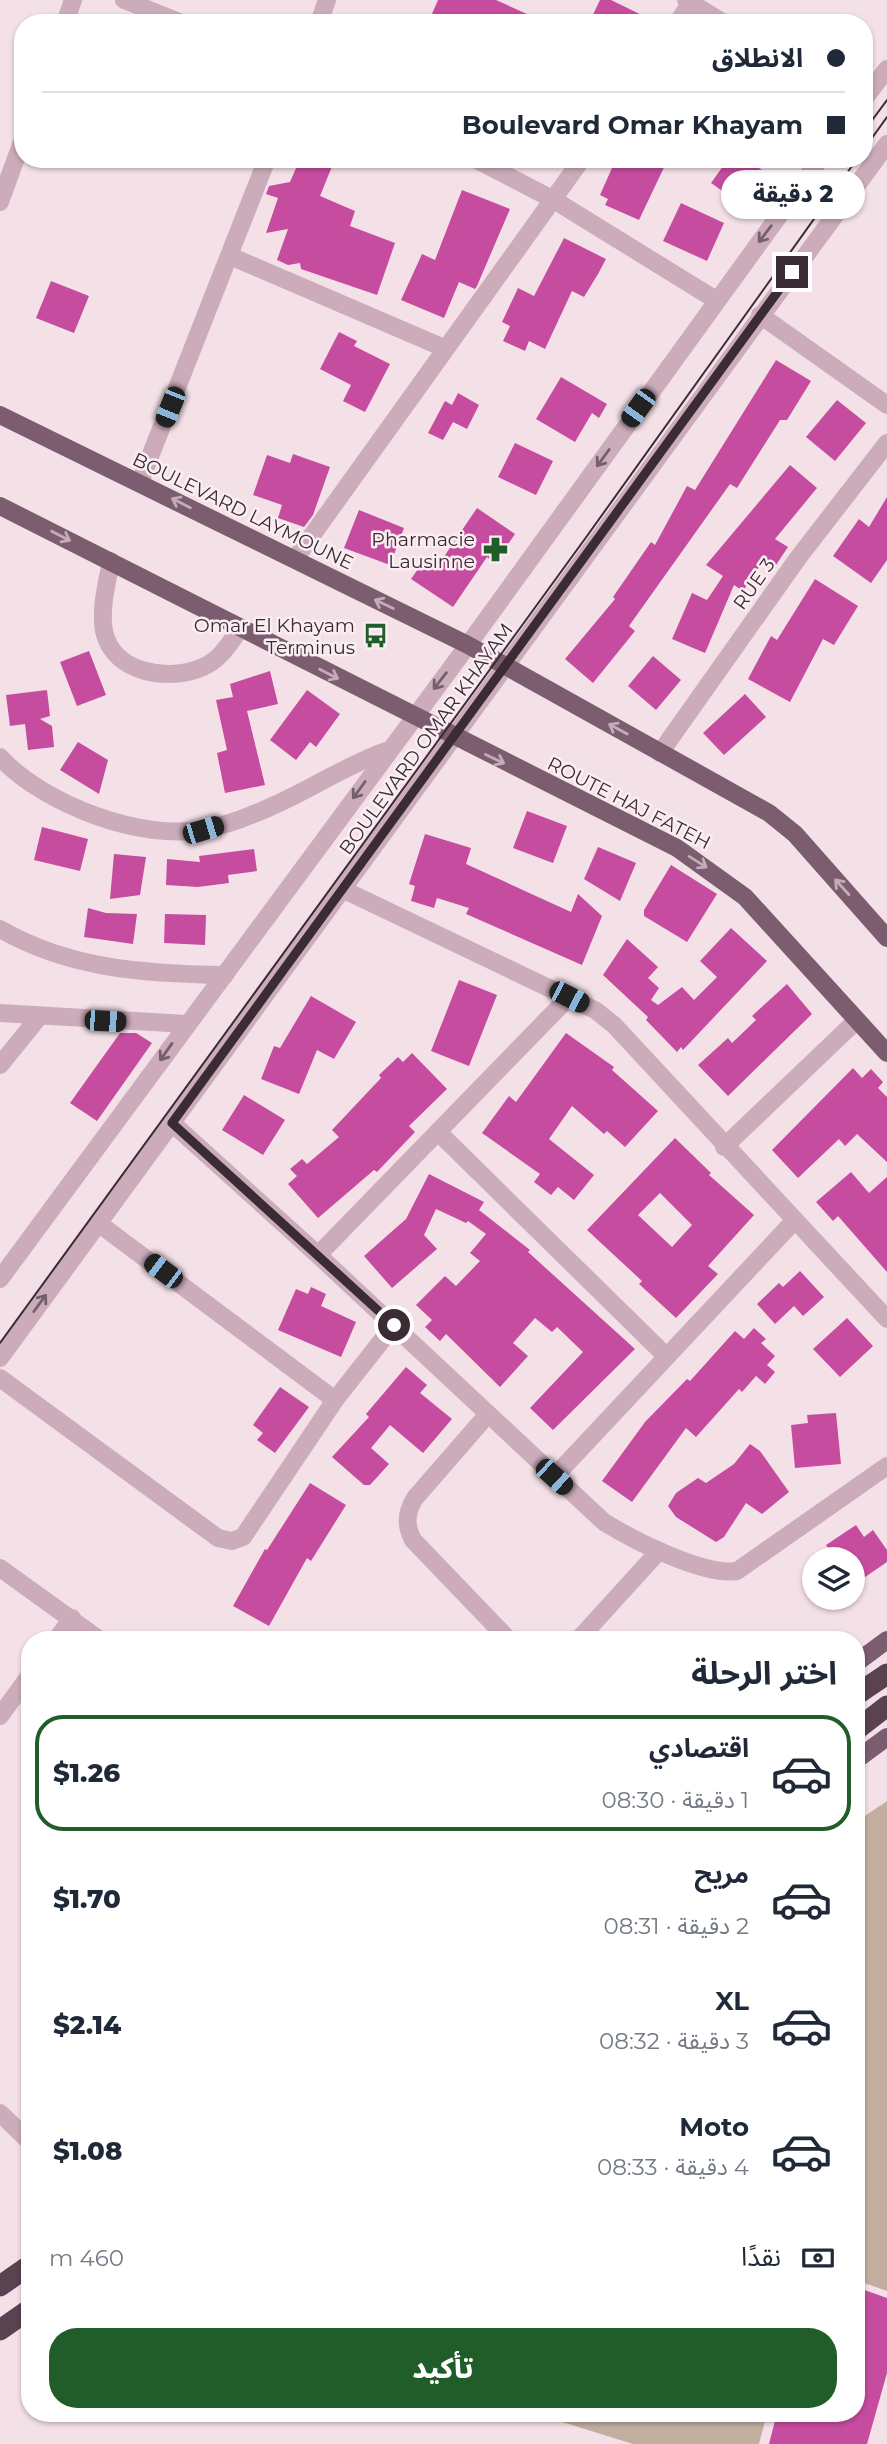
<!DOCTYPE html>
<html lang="ar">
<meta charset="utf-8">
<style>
:root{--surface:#fff;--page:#f6f6f7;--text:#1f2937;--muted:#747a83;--line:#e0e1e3;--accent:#205d28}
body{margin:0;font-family:Montserrat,"Noto Sans Arabic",sans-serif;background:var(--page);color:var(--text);direction:rtl;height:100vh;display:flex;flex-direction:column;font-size:26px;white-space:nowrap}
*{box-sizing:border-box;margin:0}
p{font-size:23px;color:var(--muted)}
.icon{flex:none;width:38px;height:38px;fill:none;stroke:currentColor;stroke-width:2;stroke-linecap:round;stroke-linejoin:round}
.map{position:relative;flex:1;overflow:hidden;direction:ltr}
.sheet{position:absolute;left:21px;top:1631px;width:844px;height:791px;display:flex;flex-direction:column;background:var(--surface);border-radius:28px;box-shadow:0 2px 5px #0004;direction:rtl}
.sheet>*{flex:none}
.guide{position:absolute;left:14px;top:14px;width:859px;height:154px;border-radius:28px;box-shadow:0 2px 5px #0004;direction:rtl;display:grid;align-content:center;height:154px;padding:0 28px;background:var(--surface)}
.tools{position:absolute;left:802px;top:1547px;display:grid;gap:14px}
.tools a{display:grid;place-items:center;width:63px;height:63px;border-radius:50%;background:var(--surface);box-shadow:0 2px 5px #0004;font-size:35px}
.end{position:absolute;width:32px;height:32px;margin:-16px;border:9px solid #3a2b34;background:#fff;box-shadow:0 0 0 4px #fff}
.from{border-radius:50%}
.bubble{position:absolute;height:49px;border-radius:24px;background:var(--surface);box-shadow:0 2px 5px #0004;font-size:23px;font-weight:800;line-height:49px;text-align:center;direction:rtl}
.car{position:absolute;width:21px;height:42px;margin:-21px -10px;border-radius:9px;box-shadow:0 0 5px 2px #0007;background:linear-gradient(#222 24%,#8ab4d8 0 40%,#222 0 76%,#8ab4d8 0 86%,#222 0)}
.guide b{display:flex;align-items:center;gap:24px;height:66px;font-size:26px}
.guide b+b{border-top:2px solid var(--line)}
.guide i{width:18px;height:18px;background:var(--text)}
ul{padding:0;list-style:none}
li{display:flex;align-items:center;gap:21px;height:116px;margin:0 14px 10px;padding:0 14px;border:4px solid transparent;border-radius:28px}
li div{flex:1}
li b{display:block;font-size:26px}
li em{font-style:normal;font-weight:800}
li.on{border-color:var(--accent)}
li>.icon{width:63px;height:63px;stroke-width:1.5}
h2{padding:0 28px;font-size:32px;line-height:84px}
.pay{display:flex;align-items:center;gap:18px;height:77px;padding:0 28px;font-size:26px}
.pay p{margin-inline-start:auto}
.button{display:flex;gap:14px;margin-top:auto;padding:14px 28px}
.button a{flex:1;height:80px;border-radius:28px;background:var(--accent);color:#fff;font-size:28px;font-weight:800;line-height:80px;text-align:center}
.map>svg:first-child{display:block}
</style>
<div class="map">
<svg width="887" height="2444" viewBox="0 0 887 2444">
<rect width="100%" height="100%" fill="#f4e1e8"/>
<g fill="#c3afa0">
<path d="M887,1801V2291L856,2280V1822Z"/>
<path d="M533,2413H767L759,2444H633Z"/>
</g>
<g fill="#c64c9f" fill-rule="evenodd">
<path d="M438,0H496L547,23H428Z"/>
<path d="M600,0H611L658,23H589Z"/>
<path d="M300,159H335L320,196L355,211L350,226L395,243L377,295L301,269L300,263L288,265L277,260L288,229L266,233L278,198L266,194L269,186L290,182Z"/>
<path d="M616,159H668L639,220L605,205L608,199L600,195Z"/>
<path d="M728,159H746L766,173L742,205L711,183Z"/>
<path d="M462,190L510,209L477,286L475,289L459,282L444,318L401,300L422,254L435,260Z"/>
<path d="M681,203L724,223L707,261L663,241Z"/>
<path d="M564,238L606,259L598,274L584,297L572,291L545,349L529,341L525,351L503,341L510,326L502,322L518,288L534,296Z"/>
<path d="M51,281L89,296L74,333L36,318Z"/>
<path d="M339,332L357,341L354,346L390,364L365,412L343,401L351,385L320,369Z"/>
<path d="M776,360L811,381L787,420H780L737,488L730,484L629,626L635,631L593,683L565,659L615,599L613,597L651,542L655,545L687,486L695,490Z"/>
<path d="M561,377L607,404L599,418L592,413L575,442L536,419Z"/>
<path d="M458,393L479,405L467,429L453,422L443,440L428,433L445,401L452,405Z"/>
<path d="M837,400L866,423L835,461L806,437Z"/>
<path d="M515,443L553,461L536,495L498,477Z"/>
<path d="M293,454L330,467L313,515L304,527L278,518L282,505L253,495L267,455L290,463Z"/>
<path d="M790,465L817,488L775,539L788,547L772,571L761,564L743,591L734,585L705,653L672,639L692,593L707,600L723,576L706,565Z"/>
<path d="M887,497V560L871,583L833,556L859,519L869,527Z"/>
<path d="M477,508L515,534L495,563L487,557L453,607L411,579L427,556L439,564Z"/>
<path d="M359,510L404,528L390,565L344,548Z"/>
<path d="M815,579L858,606L834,645L823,639L790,702L748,679L771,636L777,640Z"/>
<path d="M89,651L106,695L77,706L60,662Z"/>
<path d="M653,656L681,680L656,710L628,686Z"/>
<path d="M270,671L278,704L247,711L265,785L225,793L217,753L227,750L216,700L233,697L230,684Z"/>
<path d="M47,690L50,716L40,719L52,726L54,747L28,750L25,724L10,726L6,695Z"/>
<path d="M307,690L340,714L316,747L310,742L296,760L270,740Z"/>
<path d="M745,694L766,717L724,755L703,733Z"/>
<path d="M78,742L108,760L99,794L60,770Z"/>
<path d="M527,811L567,826L553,863L513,848Z"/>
<path d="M42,827L88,839L80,871L34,860Z"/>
<path d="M425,834L471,848L466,864L571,912L578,894L602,916L582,965L466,914L469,908L437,898L434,908L411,901L415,886L409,884Z"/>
<path d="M598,847L636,863L620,901L584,879Z"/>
<path d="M254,849L257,871L228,875L229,883L198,887L166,885L167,859L200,862L199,856Z"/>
<path d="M114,854L146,857L140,895L110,899Z"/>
<path d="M671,865L717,894L687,942L644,916V910Z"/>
<path d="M88,908L106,913L137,914L133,944L84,937Z"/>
<path d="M165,914L206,915L205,945L164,943Z"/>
<path d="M731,928L767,961L683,1050L681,1047L677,1052L646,1020L648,1017L603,975L627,939L658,967L648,978L659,988L651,1000L658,1005L682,987L694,1000L717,977L700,961Z"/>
<path d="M459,980L497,995L469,1066L431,1051Z"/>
<path d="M787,984L812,1014L728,1096L698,1065L728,1038L732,1043L756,1020L752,1016Z"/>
<path d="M311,996L356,1022L334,1059L317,1050L299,1094L261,1079L274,1046L280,1048Z"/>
<path d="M120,1033H136L152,1043L97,1121L70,1103Z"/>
<path d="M566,1033L614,1067L612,1070L658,1111L625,1147L607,1131L604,1134L572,1106L549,1139L594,1175L574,1200L558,1187L551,1195L534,1182L540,1174L482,1133L509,1096L516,1102Z"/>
<path d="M412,1053L447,1089L409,1126L415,1132L377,1172L374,1170L318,1218L288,1184L297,1176L290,1169L302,1159L307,1164L339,1137L332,1130L381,1078L379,1075L398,1057L403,1062Z"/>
<path d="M853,1068L862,1078L871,1069L883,1082L878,1088L887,1097V1162L857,1134L845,1146L839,1139L798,1178L772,1150Z"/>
<path d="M244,1095L285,1120L263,1155L222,1130Z"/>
<path d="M675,1138L711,1173L709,1175L754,1215L708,1266L718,1274L676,1318L639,1284L642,1281L587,1230ZM660,1193L692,1225L672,1247L638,1215Z"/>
<path d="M851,1172L869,1193L887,1177V1272L838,1216L833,1221L816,1202Z"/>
<path d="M429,1174L484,1202L479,1210L530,1250L528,1252L635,1349L553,1430L530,1408L583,1352L557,1327L552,1332L535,1318L513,1343L528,1356L500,1387L446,1334L440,1341L425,1327L432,1320L416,1305L445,1276L456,1286L480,1261L470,1253L486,1234L468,1221L466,1223L436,1209L424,1235L437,1249L392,1288L364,1256L406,1219Z"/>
<path d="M800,1271L824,1297L803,1316L794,1306L775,1324L757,1304L779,1283L783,1287Z"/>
<path d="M311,1287L326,1294L321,1306L356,1322L341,1357L278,1330L296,1289L308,1294Z"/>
<path d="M847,1318L873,1346L840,1377L813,1349Z"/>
<path d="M754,1328L766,1339L761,1343L775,1356L767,1365L775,1372L765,1384L756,1376L742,1392L739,1389L696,1437L686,1428L632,1502L602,1481L645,1422L687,1379L690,1381L735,1331L744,1339Z"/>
<path d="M406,1367L427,1385L420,1393L452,1419L423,1453L390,1425L371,1448L389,1464L370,1485H364L332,1457L369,1417L366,1414Z"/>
<path d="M280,1387L309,1407L275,1453L257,1440L263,1433L253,1425Z"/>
<path d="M836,1413L841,1464L795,1468L791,1425L808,1423L807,1415Z"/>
<path d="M750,1444L760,1451L789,1492L762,1514L746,1503L724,1537L716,1542L676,1517L668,1506L676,1493L698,1478L706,1483L734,1464Z"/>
<path d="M310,1483L346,1505L311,1561L307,1558L269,1626L233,1606L265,1549L267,1550Z"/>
<path d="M856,1525L864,1537L873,1530L887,1550V1562L852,1586V1559H836L826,1545Z"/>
<path d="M856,2287L887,2298V2373L867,2444H769L777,2413H856Z"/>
</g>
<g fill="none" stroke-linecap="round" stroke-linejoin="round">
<g stroke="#ccacbb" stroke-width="18">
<path d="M124,0L182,23"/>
<path d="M686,0L724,23"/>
<path d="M65,23L73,0"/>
<path d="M319,23L327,0"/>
<path d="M677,23L693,0"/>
<path d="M864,99L887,69"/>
<path d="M475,159L554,200L716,300"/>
<path d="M0,202L23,139"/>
<path d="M230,256L444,348"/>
<path d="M760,315L887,405"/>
<path d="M140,482L267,159"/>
<path d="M295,559L582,159"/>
<path d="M111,561C107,584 100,608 104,631C113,674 170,682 203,667C221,659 229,644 240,629"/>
<path d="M660,753L798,558L887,443"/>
<path d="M0,757C43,804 142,842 205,829C222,826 240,820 256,813C301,796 341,767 386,751"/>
<path d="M344,890L595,1010L614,1025L887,1319"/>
<path d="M0,929C69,969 146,974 225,975"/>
<path d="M0,1013L186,1024"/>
<path d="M0,1065L38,1018"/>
<path d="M172,1123L318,1255L604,1522C633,1540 703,1576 737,1571L887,1466"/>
<path d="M438,1132L666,1356"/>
<path d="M724,1147L857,1020"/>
<path d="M98,1223L335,1400"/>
<path d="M318,1255L569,997"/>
<path d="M0,1279L468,645L820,159"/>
<path d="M0,1358L887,144"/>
<path d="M0,1378L218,1538L232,1541L243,1537L335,1400L394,1325"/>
<path d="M488,1414L415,1498C406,1512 405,1525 413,1540L509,1640"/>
<path d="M554,1477L795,1220"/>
<path d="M0,1568L100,1640"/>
<path d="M56,1640L72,1618"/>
<path d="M578,1640L659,1551"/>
<path d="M0,1716L30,1675"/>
<path d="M0,2113L30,2142"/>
</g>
<g stroke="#7c5c6f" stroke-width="18">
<path d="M0,415L468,645L769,813L795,834L887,938"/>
<path d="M0,506L677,848L745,897L887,1053"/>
<path d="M856,1663L887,1640"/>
<path d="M856,1760L887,1737"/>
</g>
<g stroke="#5b4251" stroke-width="21">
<path d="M856,1695L887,1674"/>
<path d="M856,1730L887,1706"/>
<path d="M0,2286L30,2265"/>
<path d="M0,2330L30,2309"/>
</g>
<g stroke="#3a2b34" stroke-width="2">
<path d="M870,123L887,100"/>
<path d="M864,149L887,117"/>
<path d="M0,1343L587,536L857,159"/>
</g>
</g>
<defs><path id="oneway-shaft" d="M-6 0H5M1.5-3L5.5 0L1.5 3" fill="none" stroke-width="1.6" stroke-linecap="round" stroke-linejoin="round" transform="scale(1.75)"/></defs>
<g stroke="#745f6a">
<use href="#oneway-shaft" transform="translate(765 234) rotate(127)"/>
<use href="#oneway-shaft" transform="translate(603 458) rotate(126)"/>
<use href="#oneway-shaft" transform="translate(440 681) rotate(128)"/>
<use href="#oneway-shaft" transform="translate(359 790) rotate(126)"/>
<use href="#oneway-shaft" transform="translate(166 1052) rotate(125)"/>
<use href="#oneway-shaft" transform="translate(40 1303) rotate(-54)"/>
</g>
<g stroke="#c2acb8">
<use href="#oneway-shaft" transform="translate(181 503) rotate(-153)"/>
<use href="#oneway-shaft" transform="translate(61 536) rotate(27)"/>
<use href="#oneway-shaft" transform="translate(384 604) rotate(-154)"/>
<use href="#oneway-shaft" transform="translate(329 674) rotate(27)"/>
<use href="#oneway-shaft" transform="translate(618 729) rotate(-151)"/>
<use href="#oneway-shaft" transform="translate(495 759) rotate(26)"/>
<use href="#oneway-shaft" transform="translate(698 862) rotate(32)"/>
<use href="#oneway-shaft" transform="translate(842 887) rotate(-132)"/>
</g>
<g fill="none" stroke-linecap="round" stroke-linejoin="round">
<path stroke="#3a2b34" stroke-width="9" d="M394,1325L172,1123L792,272"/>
</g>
<defs>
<symbol id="pharmacy-bare" viewBox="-9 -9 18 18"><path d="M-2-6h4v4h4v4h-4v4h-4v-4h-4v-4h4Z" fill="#205d28" stroke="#fbeef3" stroke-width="2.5" paint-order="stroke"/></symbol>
<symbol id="bus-bare" viewBox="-9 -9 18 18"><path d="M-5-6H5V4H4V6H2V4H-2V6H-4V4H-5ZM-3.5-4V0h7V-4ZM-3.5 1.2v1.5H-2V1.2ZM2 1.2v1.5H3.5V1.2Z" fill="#205d28" stroke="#fbeef3" stroke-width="2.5" paint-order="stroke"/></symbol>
</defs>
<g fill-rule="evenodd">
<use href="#pharmacy-bare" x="478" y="532" width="35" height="35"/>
<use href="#bus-bare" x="358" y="618" width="35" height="35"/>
</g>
<g text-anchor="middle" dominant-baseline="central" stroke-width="5" stroke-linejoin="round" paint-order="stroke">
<g font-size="19" fill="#3a2b34" stroke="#fbeef3">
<text transform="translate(243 511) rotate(26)">BOULEVARD LAYMOUNE</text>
<text transform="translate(754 584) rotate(-55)">RUE 3</text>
<text transform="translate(426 739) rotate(-54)">BOULEVARD OMAR KHAYAM</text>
<text transform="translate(629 803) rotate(27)">ROUTE HAJ FATEH</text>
</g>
<g font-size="19" fill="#3a2b34" stroke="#fbeef3" text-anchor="end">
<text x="475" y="539">Pharmacie<tspan x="475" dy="22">Lausinne</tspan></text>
<text x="355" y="625">Omar El Khayam<tspan x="355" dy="22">Terminus</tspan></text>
</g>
</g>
</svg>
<div class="tools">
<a><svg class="icon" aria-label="layers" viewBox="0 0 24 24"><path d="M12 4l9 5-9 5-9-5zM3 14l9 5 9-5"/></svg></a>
</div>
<i class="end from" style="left:394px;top:1325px"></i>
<i class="end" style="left:792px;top:272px"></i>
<div class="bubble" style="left:721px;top:170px;width:144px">2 دقيقة</div>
<i class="car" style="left:170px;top:407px;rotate:202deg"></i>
<i class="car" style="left:638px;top:408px;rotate:216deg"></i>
<i class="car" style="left:203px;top:830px;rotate:73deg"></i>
<i class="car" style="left:569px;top:997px;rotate:117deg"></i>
<i class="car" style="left:105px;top:1021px;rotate:93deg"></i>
<i class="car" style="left:163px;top:1271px;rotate:307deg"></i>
<i class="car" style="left:554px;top:1477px;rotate:132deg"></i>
<div class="guide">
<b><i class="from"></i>الانطلاق</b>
<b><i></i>Boulevard Omar Khayam</b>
</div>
<section class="sheet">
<h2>اختر الرحلة</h2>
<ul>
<li class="on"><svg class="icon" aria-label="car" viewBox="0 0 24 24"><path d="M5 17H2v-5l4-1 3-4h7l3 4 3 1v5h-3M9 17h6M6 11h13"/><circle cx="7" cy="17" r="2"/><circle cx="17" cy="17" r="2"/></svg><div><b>اقتصادي</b><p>1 دقيقة · 08:30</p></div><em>$1.26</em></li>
<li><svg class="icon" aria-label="car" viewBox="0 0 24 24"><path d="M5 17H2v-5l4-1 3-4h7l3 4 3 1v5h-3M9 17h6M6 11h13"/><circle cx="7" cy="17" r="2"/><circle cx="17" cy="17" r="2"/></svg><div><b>مريح</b><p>2 دقيقة · 08:31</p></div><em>$1.70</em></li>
<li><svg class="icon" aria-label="car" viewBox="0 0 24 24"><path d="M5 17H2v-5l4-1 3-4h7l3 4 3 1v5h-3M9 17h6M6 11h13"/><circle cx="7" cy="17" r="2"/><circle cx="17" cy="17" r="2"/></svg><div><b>XL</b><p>3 دقيقة · 08:32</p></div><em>$2.14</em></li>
<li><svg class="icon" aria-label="car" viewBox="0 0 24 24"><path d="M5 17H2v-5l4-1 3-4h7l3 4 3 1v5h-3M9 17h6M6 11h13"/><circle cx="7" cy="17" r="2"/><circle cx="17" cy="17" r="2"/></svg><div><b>Moto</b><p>4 دقيقة · 08:33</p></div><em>$1.08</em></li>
</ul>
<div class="pay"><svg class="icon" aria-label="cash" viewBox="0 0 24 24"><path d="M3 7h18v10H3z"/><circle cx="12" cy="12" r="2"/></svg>نقدًا<p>460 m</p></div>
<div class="button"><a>تأكيد</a></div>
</section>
</div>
